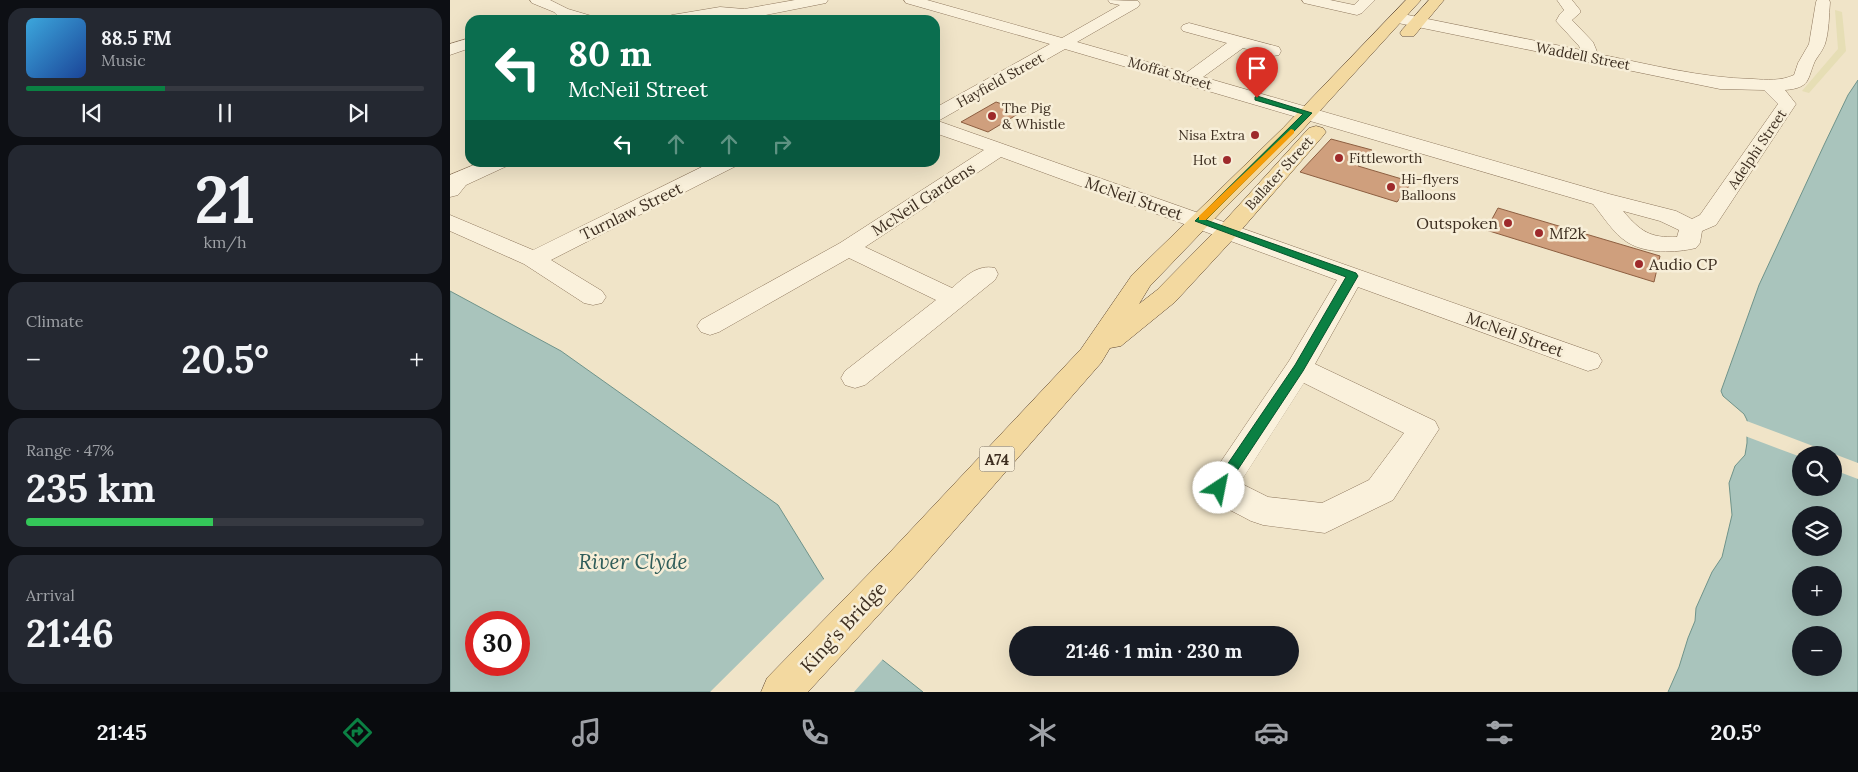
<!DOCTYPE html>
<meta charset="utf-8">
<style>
body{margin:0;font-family:Lora,serif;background:#242831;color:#f1f3f6;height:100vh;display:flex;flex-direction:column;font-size:19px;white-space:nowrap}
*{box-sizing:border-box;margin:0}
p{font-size:16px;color:#9ea1a6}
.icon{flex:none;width:28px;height:28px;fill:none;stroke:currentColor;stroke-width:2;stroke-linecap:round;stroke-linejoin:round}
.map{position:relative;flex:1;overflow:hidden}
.sheet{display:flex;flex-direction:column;gap:8px;padding:8px;background:#0d0f14;width:450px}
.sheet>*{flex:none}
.banner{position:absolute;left:15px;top:15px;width:475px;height:152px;border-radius:15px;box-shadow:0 5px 20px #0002;background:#0b6e4f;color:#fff;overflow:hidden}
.tools{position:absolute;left:1342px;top:446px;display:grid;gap:10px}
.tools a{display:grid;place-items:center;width:50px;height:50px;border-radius:50%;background:#171b24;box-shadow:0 5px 20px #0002;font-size:25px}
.speed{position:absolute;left:15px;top:611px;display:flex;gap:10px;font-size:25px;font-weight:700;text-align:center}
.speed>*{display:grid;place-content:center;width:65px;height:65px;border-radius:50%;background:#171b24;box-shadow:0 5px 20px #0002;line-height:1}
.speed .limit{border:8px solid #d22;background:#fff;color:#111}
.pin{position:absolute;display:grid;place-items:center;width:42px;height:42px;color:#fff;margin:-51px -21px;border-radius:50% 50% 50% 0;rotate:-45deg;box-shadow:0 0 5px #0007}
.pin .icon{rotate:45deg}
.me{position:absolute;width:55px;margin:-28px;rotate:34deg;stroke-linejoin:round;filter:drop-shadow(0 0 4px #0008)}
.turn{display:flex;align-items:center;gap:18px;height:105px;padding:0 20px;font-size:22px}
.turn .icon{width:65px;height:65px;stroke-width:2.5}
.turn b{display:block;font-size:35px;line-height:42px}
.lanes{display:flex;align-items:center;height:48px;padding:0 20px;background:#0003;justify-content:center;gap:25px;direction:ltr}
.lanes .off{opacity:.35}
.big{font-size:38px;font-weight:700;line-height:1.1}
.sheet .tile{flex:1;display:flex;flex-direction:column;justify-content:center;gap:8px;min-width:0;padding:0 18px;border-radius:15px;background:#242831}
.sheet .dial{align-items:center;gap:0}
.dial b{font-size:65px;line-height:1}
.song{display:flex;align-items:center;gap:15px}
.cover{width:60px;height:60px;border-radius:8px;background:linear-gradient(135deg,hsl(200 70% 55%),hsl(220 70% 35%))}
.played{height:5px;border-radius:2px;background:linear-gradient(90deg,#0b8043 35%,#363941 35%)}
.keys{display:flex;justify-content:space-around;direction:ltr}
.heat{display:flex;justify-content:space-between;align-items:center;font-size:28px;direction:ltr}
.charge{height:8px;border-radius:4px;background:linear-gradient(90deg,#34c759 47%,#363941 0)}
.trip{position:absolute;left:559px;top:626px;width:290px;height:50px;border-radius:25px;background:#171b24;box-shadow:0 5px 20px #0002;font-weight:700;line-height:50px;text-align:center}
.dock{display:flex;height:80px;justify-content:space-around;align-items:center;background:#090b0e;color:#9ea1a6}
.dock .icon{width:35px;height:35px}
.dock .active{color:#0b8043}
.dock b{font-size:22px;color:#f1f3f6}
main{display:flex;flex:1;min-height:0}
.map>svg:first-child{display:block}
.farmland{fill:#e6deb5}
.water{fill:#a9c4bc;stroke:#6f938a;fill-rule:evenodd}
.pier{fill:#f0e4c8}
.building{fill:#cf9f7d;stroke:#8d5f41}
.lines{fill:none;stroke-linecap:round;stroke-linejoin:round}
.minor-casing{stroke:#8d765c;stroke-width:1}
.major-casing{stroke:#5b4430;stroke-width:1}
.minor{fill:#faf1dc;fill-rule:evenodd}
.major{fill:#f3d9a0;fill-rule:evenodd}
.route{fill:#0b8043;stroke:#07532c}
.slow{fill:#f59e0b}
.poi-dot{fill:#9e2a2b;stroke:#f7eed8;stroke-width:2}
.labels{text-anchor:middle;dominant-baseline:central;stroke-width:5;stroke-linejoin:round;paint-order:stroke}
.far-street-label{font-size:14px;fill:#3d2e20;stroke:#f7eed8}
.far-poi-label{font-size:14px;fill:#3d2e20;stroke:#f7eed8;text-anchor:start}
.shield{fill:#f7eed8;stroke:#756857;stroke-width:1}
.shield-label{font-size:15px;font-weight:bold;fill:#3d2e20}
.street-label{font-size:16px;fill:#3d2e20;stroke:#f7eed8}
.poi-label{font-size:16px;fill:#3d2e20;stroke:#f7eed8;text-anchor:start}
.near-street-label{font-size:19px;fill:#3d2e20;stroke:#f7eed8}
.near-water-label{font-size:21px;font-style:italic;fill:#2f5d5a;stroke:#f7eed8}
</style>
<main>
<section class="sheet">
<div class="tile">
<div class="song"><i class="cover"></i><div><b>88.5 FM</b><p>Music</p></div></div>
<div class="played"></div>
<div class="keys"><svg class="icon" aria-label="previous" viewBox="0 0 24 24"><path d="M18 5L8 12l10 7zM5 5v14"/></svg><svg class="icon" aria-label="pause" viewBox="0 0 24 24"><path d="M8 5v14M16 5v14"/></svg><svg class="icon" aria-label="next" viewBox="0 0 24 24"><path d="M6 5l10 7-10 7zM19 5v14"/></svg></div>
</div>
<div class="tile dial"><b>21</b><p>km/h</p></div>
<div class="tile"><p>Climate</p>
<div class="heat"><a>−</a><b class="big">20.5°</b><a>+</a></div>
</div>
<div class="tile"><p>Range · 47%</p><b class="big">235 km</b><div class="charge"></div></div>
<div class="tile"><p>Arrival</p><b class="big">21:46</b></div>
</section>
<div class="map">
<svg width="1408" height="692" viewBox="0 0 1408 692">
<rect width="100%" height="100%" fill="#f0e4c8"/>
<path class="farmland" d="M 1385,10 L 1392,12 L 1396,51 L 1359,93 L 1352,91 L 1388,49 Z"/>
<path class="water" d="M 1408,80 L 1408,692 L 1218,692 L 1229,667 L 1238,638 L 1245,621 L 1246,608 L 1262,572 L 1272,557 L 1282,515 L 1279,483 L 1285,466 L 1295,455 L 1297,443 L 1297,420 L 1294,414 L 1273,396 L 1271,391 L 1309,285 L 1374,145 L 1398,95 ZM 1351,455 L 1384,455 L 1384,488 L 1351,488 ZM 1351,515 L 1384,515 L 1384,548 L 1351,548 ZM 1351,575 L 1384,575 L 1384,608 L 1351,608 ZM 1351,635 L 1384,635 L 1384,668 L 1351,668 Z
M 0,291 L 111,351 L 328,505 L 415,646 L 473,692 L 0,692 ZM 26,622 L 69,622 L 69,665 L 26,665 Z"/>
<path class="pier" d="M 1294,420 L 1408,463 L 1408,479 L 1384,470 L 1384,455 L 1351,455 L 1351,457 L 1295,436 Z
M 375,578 L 417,644 L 433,659 L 404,692 L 260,692 Z"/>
<path class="building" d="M 546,102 L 573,111 L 538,132 L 511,122 Z
M 881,139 L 922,150 L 908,166 L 962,182 L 947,202 L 850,172 Z
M 1048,208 L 1210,256 L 1204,282 L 1036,230 Z"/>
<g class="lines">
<defs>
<path id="minor" d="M 80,0 L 100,0 L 118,9 L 145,17 L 148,20 C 135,20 113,23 104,12 L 82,3 Z
M 345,0 L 378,0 L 376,3 L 371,4 L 290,20 L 266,20 L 269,17 L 249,20 L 214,20 L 217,17 L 222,15 L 270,7 L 294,9 Z
M 454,0 L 477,0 L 612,38 L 670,5 L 660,3 L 658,0 L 688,1 L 690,4 L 688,7 L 627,42 L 736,73 L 777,43 L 733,31 L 731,28 L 733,25 L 739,23 L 829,47 L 831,51 L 829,55 L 823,56 L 793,48 L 753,77 L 1159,194 L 1226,211 L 1242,219 L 1250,215 L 1328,104 L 1314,90 L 1270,89 L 948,23 L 943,21 L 940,18 L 943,15 L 948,13 L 1131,50 L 1129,46 L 1106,21 L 1110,14 L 1114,10 L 1107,0 L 1122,0 L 1130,10 L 1130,13 L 1122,20 L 1143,42 L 1148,54 C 1199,64 1251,78 1303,79 C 1317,80 1331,81 1344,75 L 1348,63 L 1359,44 L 1366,2 L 1367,0 L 1379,0 L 1380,2 C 1379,15 1379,32 1375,44 C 1373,50 1368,56 1365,61 C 1357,79 1361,88 1335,90 L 1346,104 L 1266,225 L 1252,231 L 1250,243 L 1246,248 C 1225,253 1196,254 1177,242 C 1163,233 1153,216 1143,204 L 615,49 L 488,121 L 1148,354 L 1152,361 L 1148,368 L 1138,371 L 908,287 L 865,364 L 985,421 L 989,429 L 943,500 L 875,533 L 813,525 L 801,521 L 757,498 L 753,488 L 839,361 L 887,280 L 551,157 L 415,247 L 502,288 C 515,277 527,264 545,268 L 548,274 L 545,280 L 415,385 L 405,388 L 395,385 L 391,378 L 395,371 L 486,300 L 399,258 L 269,332 L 260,335 L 251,332 L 247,326 L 251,320 L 390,243 L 534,150 L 485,133 L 485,108 L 600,44 L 456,3 ZM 1173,211 L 1210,221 L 1229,230 L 1227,237 C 1200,238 1191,232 1173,211 ZM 854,383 L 954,433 L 919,480 L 872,503 L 818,497 L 790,483 Z
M 852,0 L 880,0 L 904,5 L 909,0 L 925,0 L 912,13 L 907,15 L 854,3 Z
M 20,38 L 20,48 L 0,55 L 0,44 Z
M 31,162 L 60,162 L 57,166 L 16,185 L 8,195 L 0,197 L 0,175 Z
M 262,162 L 289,162 L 286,166 L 101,260 L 152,291 L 156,297 L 152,303 L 143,305 L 134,303 L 74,264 L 0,231 L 0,215 L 83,250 Z"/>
<path id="major" d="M 956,0 L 971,0 L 847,136 L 772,211 L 700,286 L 689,304 L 707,290 L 770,226 L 859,128 L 866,126 L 873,128 L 876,132 L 873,136 L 786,236 L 725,302 L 671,346 L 660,348 L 651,363 L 468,572 L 358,692 L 311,692 L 317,678 L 442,550 L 631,349 L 682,275 L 833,128 Z
M 979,0 L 994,0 L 964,36 L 952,36 L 950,33 L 952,30 Z"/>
</defs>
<use href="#minor" class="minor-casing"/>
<use href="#major" class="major-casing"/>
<use href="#minor" class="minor"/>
<use href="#major" class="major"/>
</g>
<path class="route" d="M 807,96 L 862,113 L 756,220 L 906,273 L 908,276 L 853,371 L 773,492 L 769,493 L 764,492 L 762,488 L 764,484 L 845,365 L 896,277 L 745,221 L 853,114 L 805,100 L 805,97 Z"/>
<path class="slow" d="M 841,129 L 844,130 L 844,133 L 756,220 L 749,220 L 749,216 Z"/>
<g class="poi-dot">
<circle cx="542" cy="116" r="5"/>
<circle cx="805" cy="135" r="5"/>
<circle cx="889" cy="158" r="5"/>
<circle cx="777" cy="160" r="5"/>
<circle cx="941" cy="187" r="5"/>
<circle cx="1058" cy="223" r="5"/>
<circle cx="1089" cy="233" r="5"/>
<circle cx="1189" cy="264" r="5"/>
</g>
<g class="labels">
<g class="far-street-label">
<text transform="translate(1133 56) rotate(11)">Waddell Street</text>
<text transform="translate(720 73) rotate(16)">Moffat Street</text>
<text transform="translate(550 80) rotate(-29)">Hayfield Street</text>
<text transform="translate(1307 149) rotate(-56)">Adelphi Street</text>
<text transform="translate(829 173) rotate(-48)">Ballater Street</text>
</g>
<g class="far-poi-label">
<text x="552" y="108">The Pig<tspan x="552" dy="16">&amp; Whistle</tspan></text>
<text x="795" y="135" text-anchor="end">Nisa Extra</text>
<text x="899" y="158">Fittleworth</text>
<text x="767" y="160" text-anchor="end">Hot</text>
<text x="951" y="179">Hi-flyers<tspan x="951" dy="16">Balloons</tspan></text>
</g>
<rect class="shield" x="529.5" y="446.5" width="35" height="25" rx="4"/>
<g class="shield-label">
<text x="547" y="459">A74</text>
</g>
<g class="street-label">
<text transform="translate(684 198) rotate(19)">McNeil Street</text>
<text transform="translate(473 199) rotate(-33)">McNeil Gardens</text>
<text transform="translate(181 211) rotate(-26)">Turnlaw Street</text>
<text transform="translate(1065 334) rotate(20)">McNeil Street</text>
</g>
<g class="poi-label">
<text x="1048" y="223" text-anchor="end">Outspoken</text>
<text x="1099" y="233">Mf2k</text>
<text x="1199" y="264">Audio CP</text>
</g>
<g class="near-street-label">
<text transform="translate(393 627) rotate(-47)">King's Bridge</text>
</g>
<g class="near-water-label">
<text x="183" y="561">River Clyde</text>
</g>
</g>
</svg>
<div class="tools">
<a><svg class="icon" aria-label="search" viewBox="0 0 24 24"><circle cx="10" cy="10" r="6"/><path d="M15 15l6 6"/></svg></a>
<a><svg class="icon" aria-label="layers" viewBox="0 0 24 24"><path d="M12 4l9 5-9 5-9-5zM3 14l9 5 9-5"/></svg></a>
<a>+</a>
<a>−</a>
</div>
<div class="speed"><div class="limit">30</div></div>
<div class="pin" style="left:807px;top:98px;background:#d93025"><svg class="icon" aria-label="arrive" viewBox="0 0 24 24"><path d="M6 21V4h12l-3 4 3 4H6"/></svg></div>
<svg class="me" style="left:769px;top:488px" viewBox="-20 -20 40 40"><circle r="19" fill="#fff"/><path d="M0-13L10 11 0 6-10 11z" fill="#0b8043"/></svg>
<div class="trip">21:46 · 1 min · 230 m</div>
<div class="banner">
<div class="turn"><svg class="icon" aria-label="left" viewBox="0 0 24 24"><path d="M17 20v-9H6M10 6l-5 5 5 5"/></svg><div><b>80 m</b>McNeil Street</div></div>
<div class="lanes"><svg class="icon" aria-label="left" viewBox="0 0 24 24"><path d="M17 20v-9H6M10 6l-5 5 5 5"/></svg><svg class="icon off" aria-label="ahead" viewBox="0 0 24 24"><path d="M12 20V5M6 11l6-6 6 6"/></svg><svg class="icon off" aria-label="ahead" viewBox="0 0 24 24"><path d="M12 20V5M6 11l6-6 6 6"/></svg><svg class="icon off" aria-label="right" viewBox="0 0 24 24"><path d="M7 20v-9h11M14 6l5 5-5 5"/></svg></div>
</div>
</div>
</main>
<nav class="dock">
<b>21:45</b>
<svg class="icon active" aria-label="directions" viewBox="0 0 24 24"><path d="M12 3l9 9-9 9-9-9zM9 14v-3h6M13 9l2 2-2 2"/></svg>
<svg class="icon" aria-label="music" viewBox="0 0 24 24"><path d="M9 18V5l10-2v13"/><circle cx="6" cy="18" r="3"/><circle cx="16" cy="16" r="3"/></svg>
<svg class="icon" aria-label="phone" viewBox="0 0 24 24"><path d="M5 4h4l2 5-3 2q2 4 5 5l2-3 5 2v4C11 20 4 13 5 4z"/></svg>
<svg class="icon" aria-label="climate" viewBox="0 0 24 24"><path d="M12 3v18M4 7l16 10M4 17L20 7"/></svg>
<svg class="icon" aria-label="car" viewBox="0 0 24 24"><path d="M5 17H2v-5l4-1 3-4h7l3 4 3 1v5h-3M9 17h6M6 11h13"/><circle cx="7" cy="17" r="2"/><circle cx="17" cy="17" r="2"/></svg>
<svg class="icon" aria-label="filters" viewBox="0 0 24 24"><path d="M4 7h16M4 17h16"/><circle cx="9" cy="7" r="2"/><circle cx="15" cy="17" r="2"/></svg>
<b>20.5°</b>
</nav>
